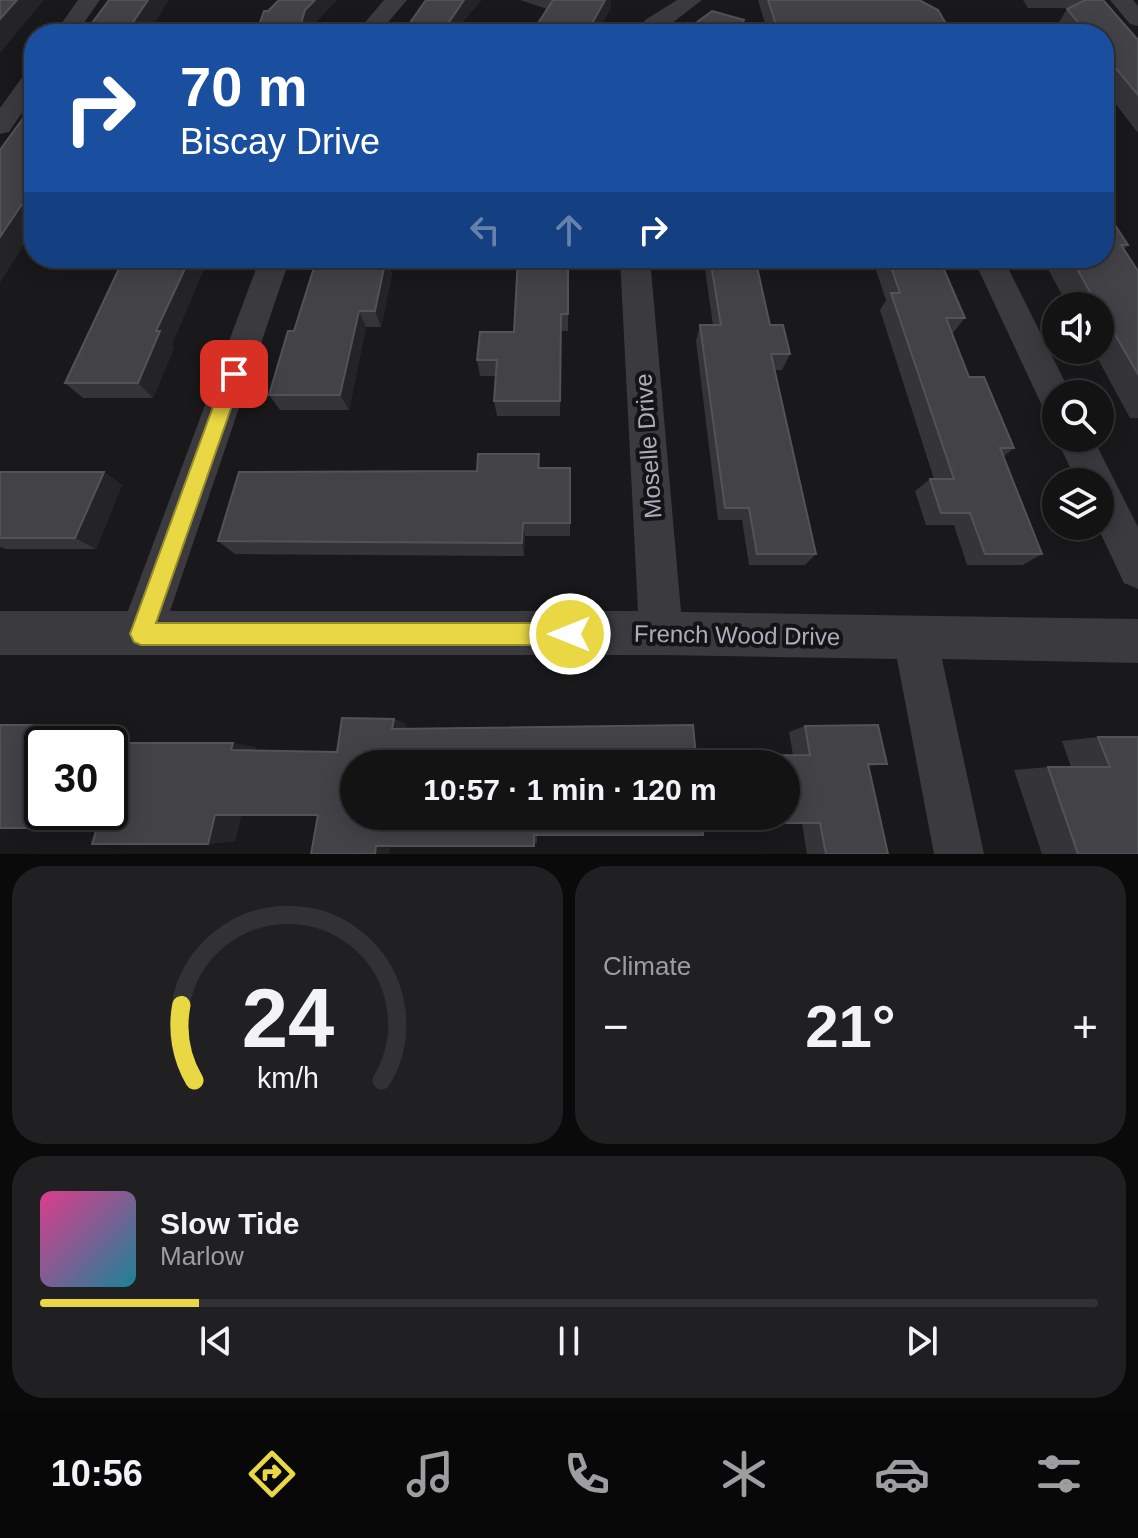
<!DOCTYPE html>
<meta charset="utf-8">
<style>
body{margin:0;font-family:Arial,sans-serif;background:#202022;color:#f1f3f6;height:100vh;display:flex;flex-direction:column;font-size:30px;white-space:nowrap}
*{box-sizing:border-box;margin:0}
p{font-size:26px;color:#9d9ea0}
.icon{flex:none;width:44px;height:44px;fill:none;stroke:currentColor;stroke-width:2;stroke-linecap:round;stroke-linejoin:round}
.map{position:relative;height:854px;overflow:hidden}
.side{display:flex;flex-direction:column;gap:12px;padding:12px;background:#0a0a0b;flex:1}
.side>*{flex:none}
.banner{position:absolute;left:24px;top:24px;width:1090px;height:244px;border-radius:32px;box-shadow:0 4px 20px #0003,0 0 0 2px #323234;background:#1a4fa0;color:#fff;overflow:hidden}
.tools{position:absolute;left:1042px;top:292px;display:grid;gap:16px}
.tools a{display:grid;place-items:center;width:72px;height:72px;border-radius:50%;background:#131314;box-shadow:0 4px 20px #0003,0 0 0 2px #323234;font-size:40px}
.speed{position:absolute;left:24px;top:726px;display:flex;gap:16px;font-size:40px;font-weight:700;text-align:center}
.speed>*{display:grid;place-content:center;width:104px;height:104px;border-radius:50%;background:#131314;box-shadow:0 4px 20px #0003,0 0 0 2px #323234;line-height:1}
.speed .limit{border:4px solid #111;border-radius:12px;background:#fff;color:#111}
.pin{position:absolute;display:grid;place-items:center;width:68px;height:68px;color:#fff;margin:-34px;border-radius:16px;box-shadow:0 4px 12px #0006}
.me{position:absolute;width:88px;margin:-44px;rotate:270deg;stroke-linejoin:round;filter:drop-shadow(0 0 6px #0008)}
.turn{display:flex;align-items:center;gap:28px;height:168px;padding:0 24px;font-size:36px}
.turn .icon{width:104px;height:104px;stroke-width:2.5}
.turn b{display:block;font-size:56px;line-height:68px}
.lanes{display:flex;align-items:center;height:76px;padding:0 24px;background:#0003;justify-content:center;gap:40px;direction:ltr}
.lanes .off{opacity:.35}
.big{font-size:60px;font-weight:600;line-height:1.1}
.side .widget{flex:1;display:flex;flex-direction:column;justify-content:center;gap:12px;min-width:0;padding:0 28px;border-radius:32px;background:#202022}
.side .dial{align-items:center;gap:0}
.dial svg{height:208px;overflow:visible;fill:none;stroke:#323234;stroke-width:7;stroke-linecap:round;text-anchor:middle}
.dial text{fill:#f1f3f6;stroke:none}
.song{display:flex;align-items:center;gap:24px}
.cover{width:96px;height:96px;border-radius:12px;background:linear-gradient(135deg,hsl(330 70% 55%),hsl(190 70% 35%))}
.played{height:8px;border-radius:4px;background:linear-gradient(90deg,#e9d743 15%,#323234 15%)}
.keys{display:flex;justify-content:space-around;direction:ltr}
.heat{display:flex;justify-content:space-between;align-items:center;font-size:44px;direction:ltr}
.side .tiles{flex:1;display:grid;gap:12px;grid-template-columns:1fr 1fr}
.widget:last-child{grid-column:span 2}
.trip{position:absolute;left:340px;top:750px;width:460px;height:80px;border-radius:40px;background:#131314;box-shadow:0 4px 20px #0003,0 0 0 2px #323234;font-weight:600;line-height:80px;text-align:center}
.tabs{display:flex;height:128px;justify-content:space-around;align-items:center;background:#080808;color:#9d9ea0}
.tabs .icon{width:56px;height:56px}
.tabs .on{color:#e9d743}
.tabs b{font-size:36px;color:#f1f3f6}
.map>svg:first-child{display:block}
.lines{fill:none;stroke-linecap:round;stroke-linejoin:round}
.minor{fill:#3a3a3f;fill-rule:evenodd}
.wall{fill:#353539}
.shaded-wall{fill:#242427}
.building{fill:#424247;stroke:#525359;stroke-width:2;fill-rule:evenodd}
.route{fill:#e9d743;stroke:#978c2c;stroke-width:2}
.labels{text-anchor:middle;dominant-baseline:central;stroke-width:8;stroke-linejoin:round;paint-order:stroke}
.street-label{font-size:24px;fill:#acadba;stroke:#141416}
</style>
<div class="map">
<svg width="1138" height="854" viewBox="0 0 1138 854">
<rect width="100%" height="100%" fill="#19191b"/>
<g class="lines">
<path class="minor" d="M 78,0 L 100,0 L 76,34 L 54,34 Z
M 384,0 L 407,0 L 378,34 L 355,34 Z
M 677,0 L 702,0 L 658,34 L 636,34 L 645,20 Z
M 1110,0 L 1133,0 L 1138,6 L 1138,26 L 1130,24 Z
M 34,70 L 34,95 L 9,132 L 0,134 L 0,108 L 26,72 Z
M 260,258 L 290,258 L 170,611 L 638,611 L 620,258 L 650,258 L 681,612 L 1138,619 L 1138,663 L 942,659 L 984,854 L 934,854 L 897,659 L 661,655 L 0,655 L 0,611 L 128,611 Z
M 973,258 L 1003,258 L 1071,394 L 1056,394 L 1056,415 L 1044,410 Z
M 1056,438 L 1093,438 L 1138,527 L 1138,589 L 1124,583 L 1097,526 L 1100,526 L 1100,482 L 1077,482 Z"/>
</g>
<path class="wall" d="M 520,0 L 611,0 L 610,9 L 596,34 L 531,34 L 547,9 Z
M 758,0 L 919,0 L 952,34 L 768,34 Z
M 1023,0 L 1103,0 L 1138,40 L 1138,133 L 1104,89 L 1104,34 L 1061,34 L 1056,27 L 1067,9 L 1070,8 L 1028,8 Z
M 1104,169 L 1112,181 L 1104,190 Z
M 1104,208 L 1128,245 L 1124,249 L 1138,271 L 1138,418 L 1130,418 L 1093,350 L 1100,350 L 1100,306 L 1068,306 L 1042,258 L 1104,258 Z
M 317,258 L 387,258 L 392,274 L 381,327 L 366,327 L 349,410 L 280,410 L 269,395 L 294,331 Z
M 505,258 L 568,258 L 568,331 L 561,331 L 560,416 L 497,416 L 494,401 L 496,376 L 480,376 L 477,360 L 514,332 L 518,259 L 505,259 Z
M 690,258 L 755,258 L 770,325 L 790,354 L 782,370 L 774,370 L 816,554 L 805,565 L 749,565 L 742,520 L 718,520 L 696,341 L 700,325 L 713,325 L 704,262 L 691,262 Z
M 872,258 L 939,258 L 965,318 L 952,334 L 969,377 L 1014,448 L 1003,457 L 1042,554 L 1023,565 L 967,565 L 954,525 L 926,525 L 915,491 L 930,479 L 934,479 L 880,310 L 886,300 Z
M 172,345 L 174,348 L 153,398 L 83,398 L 65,383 Z
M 539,454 L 540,468 L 570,468 L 570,536 L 525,536 L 524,556 L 235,554 L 218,541 Z
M 0,472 L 104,472 L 122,485 L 96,549 L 6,549 L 0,547 Z
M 394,719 L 406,724 L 405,729 L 696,756 L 793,755 L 789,732 L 805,726 L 887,764 L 868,766 L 888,854 L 807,854 L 802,823 L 702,823 L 537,835 L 537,843 L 390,846 L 389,854 L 311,854 L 318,815 L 241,815 L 235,841 L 208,844 L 97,828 L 0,828 L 119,731 L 115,743 L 256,747 L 255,751 L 337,752 Z
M 1098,737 L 1138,737 L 1138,854 L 1042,854 L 1014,770 L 1048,767 L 1071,767 L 1062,741 Z"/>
<path class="shaded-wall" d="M 17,0 L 44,0 L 0,53 L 0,19 Z
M 148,0 L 169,0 L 148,34 L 125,34 Z
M 315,0 L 337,0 L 311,28 L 310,34 L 298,34 L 305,10 Z
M 464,0 L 482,0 L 463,22 L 456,34 L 441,34 Z
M 585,0 L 611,0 L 610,9 L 596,34 L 589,34 Z
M 895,27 L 892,34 L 882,34 Z
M 34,176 L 34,229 L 0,283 L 0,237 L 23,192 Z
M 190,258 L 209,258 L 172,345 L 174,348 L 153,398 L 138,383 L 156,331 Z
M 378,258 L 387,258 L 392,274 L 381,327 L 375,311 Z
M 359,311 L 366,327 L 349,410 L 340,395 Z
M 104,472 L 122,485 L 96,549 L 75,538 Z
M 523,523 L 525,536 L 524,556 L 522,543 Z
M 394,719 L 406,724 L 404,734 L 392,729 Z
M 86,725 L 119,731 L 114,747 L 80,743 Z
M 233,743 L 256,747 L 255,754 L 231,750 Z
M 241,814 L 235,841 L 208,844 L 215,815 Z
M 390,843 L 389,854 L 375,854 L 376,846 Z"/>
<path class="building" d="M 0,0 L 17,0 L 0,19 Z
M 109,0 L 148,0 L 125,34 L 84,34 Z
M 279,0 L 315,0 L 305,10 L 298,34 L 256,34 L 264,11 L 268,11 Z
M 426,0 L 464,0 L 441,34 L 402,34 Z
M 553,0 L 605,0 L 589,29 L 574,27 L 570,34 L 531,34 Z
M 768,0 L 919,0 L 938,10 L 952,34 L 898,34 L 895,27 L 882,34 L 779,34 Z
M 1085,0 L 1103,0 L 1138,40 L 1138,95 L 1104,54 L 1104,34 L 1088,34 L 1067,9 Z
M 712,11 L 744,20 L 738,34 L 686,34 L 689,28 Z
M 34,103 L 34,176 L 23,192 L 30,192 L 0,237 L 0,150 Z
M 1104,169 L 1112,181 L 1104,181 Z
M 1104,208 L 1128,245 L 1121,245 L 1138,271 L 1138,374 L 1100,309 L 1100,306 L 1098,306 L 1071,258 L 1104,258 Z
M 124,258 L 190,258 L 156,331 L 160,331 L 138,383 L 65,383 Z
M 317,258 L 386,258 L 375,311 L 359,311 L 340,395 L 269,395 L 288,331 L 294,331 Z
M 518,258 L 568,258 L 568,314 L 561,314 L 560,401 L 494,401 L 497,360 L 477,360 L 480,332 L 514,332 Z
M 710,258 L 755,258 L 770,325 L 783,325 L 790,354 L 771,354 L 816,554 L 757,554 L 749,508 L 725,508 L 700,325 L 721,325 Z
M 888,258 L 939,258 L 965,318 L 946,318 L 969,377 L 984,377 L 1014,448 L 1000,448 L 1042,554 L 985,554 L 970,513 L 941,513 L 930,479 L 954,479 L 891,293 L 900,293 Z
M 478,454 L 539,454 L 538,468 L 570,468 L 570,523 L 523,523 L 522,543 L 218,541 L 239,472 L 477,471 Z
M 0,472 L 104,472 L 75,538 L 0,538 Z
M 342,718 L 394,719 L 392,729 L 693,725 L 696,756 L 810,755 L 805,726 L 878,725 L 887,764 L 868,764 L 888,854 L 826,854 L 820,823 L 702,823 L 703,835 L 534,835 L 534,846 L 376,846 L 375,854 L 311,854 L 318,815 L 215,815 L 208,844 L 92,844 L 97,828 L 0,828 L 0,725 L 86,725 L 80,743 L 233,743 L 231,750 L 337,752 ZM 42,744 L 110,744 L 110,812 L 42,812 ZM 354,764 L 786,764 L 786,816 L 354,816 Z
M 1098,737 L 1138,737 L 1138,854 L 1078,854 L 1048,767 L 1110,767 Z"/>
<path class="route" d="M 234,367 L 243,374 L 156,623 L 570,623 L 577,626 L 581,634 L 577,641 L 570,645 L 141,645 L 134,642 L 130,634 L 225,374 Z"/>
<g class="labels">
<g class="street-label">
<text transform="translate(648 446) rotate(-94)">Moselle Drive</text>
<text transform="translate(737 635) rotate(1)">French Wood Drive</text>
</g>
</g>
</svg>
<div class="tools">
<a><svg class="icon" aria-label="sound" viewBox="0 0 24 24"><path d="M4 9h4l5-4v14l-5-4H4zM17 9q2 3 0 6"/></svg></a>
<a><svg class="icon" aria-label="search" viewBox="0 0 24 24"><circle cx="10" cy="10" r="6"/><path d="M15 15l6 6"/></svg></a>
<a><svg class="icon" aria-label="layers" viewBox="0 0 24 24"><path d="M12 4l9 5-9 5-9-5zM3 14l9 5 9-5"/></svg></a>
</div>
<div class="speed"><div class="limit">30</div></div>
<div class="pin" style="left:234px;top:374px;background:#d93025"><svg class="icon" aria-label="arrive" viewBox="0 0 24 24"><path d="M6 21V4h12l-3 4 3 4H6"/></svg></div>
<svg class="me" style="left:570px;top:634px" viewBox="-20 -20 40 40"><circle r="17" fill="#e9d743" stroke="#fff" stroke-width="3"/><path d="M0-11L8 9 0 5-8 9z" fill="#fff"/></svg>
<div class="trip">10:57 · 1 min · 120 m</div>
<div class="banner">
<div class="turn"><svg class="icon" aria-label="right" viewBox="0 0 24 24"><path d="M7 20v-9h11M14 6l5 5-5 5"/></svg><div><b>70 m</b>Biscay Drive</div></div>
<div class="lanes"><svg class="icon off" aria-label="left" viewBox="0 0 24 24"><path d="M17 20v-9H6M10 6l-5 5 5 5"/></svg><svg class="icon off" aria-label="ahead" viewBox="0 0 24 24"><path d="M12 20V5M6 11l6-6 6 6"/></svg><svg class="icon" aria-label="right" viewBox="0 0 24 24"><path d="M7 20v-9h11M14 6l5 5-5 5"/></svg></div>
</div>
</div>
<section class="side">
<div class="tiles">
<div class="widget dial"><svg viewBox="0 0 100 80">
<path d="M14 69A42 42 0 1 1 86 69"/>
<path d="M14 69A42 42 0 0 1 9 40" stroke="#e9d743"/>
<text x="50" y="56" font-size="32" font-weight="700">24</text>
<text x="50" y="72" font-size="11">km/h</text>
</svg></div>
<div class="widget"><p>Climate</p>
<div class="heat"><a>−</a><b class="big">21°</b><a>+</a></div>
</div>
<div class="widget">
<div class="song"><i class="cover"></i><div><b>Slow Tide</b><p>Marlow</p></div></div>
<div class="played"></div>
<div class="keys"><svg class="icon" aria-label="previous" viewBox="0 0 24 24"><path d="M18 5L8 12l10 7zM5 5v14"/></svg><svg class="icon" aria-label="pause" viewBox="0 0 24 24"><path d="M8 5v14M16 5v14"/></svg><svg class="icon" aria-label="next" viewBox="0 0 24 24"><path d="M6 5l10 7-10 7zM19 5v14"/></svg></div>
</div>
</div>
</section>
<nav class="tabs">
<b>10:56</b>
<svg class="icon on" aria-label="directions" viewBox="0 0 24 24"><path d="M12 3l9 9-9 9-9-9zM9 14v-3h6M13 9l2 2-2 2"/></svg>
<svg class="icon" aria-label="music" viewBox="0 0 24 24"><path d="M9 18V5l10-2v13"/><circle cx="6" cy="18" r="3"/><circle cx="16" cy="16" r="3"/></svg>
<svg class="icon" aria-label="phone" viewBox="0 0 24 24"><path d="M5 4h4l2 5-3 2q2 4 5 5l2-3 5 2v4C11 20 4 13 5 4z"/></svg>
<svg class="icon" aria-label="climate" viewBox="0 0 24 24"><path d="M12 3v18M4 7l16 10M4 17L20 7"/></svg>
<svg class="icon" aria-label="car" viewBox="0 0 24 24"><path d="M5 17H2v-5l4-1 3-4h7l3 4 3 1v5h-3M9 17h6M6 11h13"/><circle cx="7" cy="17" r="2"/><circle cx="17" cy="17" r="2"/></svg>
<svg class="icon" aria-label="filters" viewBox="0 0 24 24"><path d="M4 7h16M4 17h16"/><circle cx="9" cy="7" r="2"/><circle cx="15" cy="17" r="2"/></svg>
</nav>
